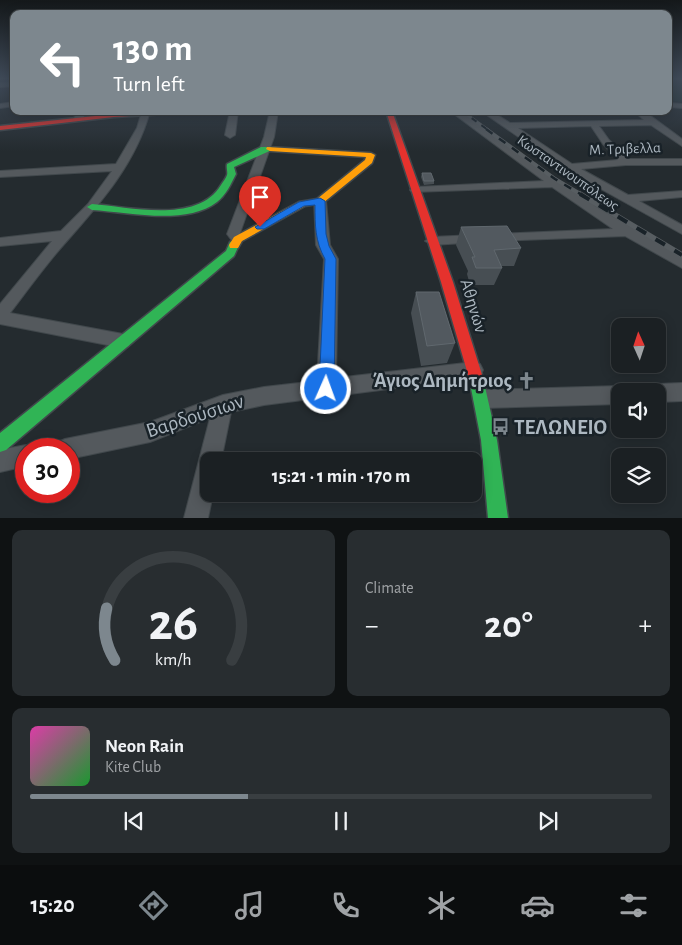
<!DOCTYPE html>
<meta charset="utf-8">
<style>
body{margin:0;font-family:"Alegreya Sans",sans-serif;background:#282d30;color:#f1f3f6;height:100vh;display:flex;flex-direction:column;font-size:19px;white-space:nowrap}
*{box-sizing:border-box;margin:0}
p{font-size:16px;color:#a0a3a6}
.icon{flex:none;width:28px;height:28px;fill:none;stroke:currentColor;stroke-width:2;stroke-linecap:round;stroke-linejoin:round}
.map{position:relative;height:518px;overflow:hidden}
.drawer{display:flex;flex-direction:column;gap:12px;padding:12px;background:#0f1213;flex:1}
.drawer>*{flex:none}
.guide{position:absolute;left:10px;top:10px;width:662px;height:105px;border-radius:10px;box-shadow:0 2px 12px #0003,0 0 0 1px #393e41;background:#7d878e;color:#fff;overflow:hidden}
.needle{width:32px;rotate:357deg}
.tools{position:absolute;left:611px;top:318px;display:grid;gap:10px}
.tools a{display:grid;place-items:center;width:55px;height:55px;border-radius:10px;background:#1b2023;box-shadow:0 2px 12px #0003,0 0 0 1px #393e41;font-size:25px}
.speed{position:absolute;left:15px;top:438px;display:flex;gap:10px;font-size:25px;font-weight:700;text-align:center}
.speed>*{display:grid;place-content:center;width:65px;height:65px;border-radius:50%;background:#1b2023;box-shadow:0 2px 12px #0003,0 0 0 1px #393e41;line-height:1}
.speed .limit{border:8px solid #d22;background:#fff;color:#111}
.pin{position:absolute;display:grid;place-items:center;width:42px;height:42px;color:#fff;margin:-51px -21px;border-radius:50% 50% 50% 0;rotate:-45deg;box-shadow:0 0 5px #0007}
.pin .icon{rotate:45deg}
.me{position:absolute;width:55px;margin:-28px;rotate:2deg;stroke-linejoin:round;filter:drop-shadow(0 0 4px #0008)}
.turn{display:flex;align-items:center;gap:18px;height:105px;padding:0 20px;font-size:22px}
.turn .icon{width:65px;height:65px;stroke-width:2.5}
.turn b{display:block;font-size:35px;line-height:42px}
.big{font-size:38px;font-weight:600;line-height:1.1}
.drawer .widget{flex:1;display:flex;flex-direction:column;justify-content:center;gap:8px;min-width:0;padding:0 18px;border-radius:10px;background:#282d30}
.drawer .dial{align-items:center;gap:0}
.dial svg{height:130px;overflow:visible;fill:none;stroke:#393e41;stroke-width:7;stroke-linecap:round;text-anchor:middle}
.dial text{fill:#f1f3f6;stroke:none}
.song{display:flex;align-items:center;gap:15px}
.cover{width:60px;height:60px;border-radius:8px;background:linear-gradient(135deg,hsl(320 70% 55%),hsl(130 70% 35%))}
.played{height:5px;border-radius:2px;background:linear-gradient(90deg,#7d878e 35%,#393e41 35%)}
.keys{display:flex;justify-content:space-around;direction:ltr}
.heat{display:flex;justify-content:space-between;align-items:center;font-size:28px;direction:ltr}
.drawer .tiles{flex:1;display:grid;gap:12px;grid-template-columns:1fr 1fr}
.widget:last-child{grid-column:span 2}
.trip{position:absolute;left:200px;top:452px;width:282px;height:50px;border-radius:10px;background:#1b2023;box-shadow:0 2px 12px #0003,0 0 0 1px #393e41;font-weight:600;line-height:50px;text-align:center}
.tab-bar{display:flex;height:80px;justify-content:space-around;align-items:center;background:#0b0d0e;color:#a0a3a6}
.tab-bar .icon{width:35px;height:35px}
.tab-bar .current{color:#7d878e}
.tab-bar b{font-size:22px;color:#f1f3f6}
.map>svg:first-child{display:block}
.green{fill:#223332}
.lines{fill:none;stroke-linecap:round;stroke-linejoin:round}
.street-casing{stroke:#41484c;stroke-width:2}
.fast-casing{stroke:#41484c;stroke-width:3}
.slow-casing{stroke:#41484c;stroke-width:3}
.jam-casing{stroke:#41484c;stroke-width:3}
.street{fill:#54595d;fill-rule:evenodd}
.fast{fill:#30b455;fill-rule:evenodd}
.slow{fill:#ff9f0a;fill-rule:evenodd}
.jam{fill:#e5322d;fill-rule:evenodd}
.rail-far2-casing{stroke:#575d61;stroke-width:3}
.rail-far1-casing{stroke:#575d61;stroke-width:4}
.rail-casing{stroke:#575d61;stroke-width:5.5}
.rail-far2{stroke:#192228;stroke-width:2;stroke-dasharray:6;stroke-linecap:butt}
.rail-far1{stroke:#192228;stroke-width:2.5;stroke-dasharray:8;stroke-linecap:butt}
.rail{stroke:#192228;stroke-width:4;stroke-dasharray:11;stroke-linecap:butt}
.wall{fill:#474e53}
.building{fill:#52595f;stroke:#60686e}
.route{fill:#1a73e8;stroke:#114b97}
.labels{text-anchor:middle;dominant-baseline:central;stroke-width:5;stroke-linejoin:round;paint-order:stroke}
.far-street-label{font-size:15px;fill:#adb8c1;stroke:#192228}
.street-label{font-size:18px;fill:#adb8c1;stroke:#192228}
.near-poi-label{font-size:21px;font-weight:bold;fill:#adb8c1;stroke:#192228;text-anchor:end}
.near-street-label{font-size:21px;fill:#adb8c1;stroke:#192228}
</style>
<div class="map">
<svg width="682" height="518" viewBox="0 0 682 518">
<rect width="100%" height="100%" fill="#242b2f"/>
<path class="green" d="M 669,78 L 682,78 L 682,102 L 669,101 Z"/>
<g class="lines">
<defs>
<path id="street" d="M 14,82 L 14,86 L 0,87 L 0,83 Z
M 14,102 L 14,106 L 0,108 L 0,104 Z
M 669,103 L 682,104 L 682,108 L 669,107 Z
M 80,111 L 89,111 L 80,121 L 74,121 L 73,119 Z
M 142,111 L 150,111 C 135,167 95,209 59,250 C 42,270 26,292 10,313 L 123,334 L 129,336 L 131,341 L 129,346 L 123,348 L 0,324 L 0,304 L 52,241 L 0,246 L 0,238 L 61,231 L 88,204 L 112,171 L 0,177 L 0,171 L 116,164 L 137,128 Z
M 230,111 L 238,111 L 235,135 L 230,138 L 225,135 Z
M 270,111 L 278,111 L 274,137 L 240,233 L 245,239 L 238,243 L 233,242 L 227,234 L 264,137 Z
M 450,111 L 460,111 L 598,208 L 682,257 L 682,268 L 625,236 L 492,241 L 491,238 L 497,234 L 613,229 L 552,187 L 412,192 L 410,190 L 416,187 L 544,181 Z
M 481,111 L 491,111 L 510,123 L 644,120 L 634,111 L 644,111 L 682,139 L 682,146 L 651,125 L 599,126 L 609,140 L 629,159 L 682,159 L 682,165 L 626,165 L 581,169 L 628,195 L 682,191 L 682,197 L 639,201 L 682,225 L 682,234 L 565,169 ZM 591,126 L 603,144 L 618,160 L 572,164 L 518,128 Z
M 320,198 L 326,201 L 330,245 L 338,259 L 336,378 L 474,362 L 480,364 L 483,370 L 480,376 L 474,378 L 264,405 L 231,412 L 221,461 L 209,461 L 209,494 L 213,494 L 208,518 L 184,518 L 210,418 L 150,442 L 69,459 L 69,449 L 55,449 L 58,442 L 65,439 L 150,422 L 223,395 L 264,387 L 317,381 L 324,259 L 316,245 L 314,201 Z
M 475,235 L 482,239 L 480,242 L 432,245 L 425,241 L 432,237 Z
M 682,383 L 682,401 L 658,402 L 658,391 L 649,391 L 651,387 L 658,384 Z
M 620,386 L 627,389 L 628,391 L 620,391 L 620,404 L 482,408 L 475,405 L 473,399 L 475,393 L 482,390 Z
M 26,445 L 34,449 L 26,449 L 26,466 L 0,472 L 0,450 Z"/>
<path id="fast" d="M 261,147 L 270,147 L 274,149 L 234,167 L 236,174 C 231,184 226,195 217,202 C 186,226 128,212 92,210 L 87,207 L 92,204 C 130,207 198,224 221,185 C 223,182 226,178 227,175 C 228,172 226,168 227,164 Z
M 234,241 L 239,245 L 234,256 L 6,450 L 0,452 L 0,433 L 226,251 L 230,242 Z
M 476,371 L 481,373 L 483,378 L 497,440 L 508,518 L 488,518 L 481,440 L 469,378 L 471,373 Z"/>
<path id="slow" d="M 267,147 L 371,153 L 375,155 L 372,163 L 323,203 L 305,206 L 242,241 L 238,248 L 230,248 L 229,245 L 234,237 L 299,202 L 317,199 L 365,160 L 366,157 L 270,151 L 266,149 Z"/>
<path id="jam" d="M 143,111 L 185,111 L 182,113 L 114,117 L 0,130 L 0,126 Z
M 386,111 L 392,111 L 453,282 L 483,378 L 481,383 L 476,385 L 471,383 L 469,378 L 441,282 Z"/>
</defs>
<use href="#street" class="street-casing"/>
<use href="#fast" class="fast-casing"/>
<use href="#slow" class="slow-casing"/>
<use href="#jam" class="jam-casing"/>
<use href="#street" class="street"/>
<use href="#fast" class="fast"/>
<use href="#slow" class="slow"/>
<use href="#jam" class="jam"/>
<defs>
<path id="rail-far2" d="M 462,111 L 488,130"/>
<path id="rail-far1" d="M 486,129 L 555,179 L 582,195"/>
<path id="rail" d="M 580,194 L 682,255"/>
</defs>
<use href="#rail-far2" class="rail-far2-casing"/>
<use href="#rail-far1" class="rail-far1-casing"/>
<use href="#rail" class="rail-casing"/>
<use href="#rail-far2" class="rail-far2"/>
<use href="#rail-far1" class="rail-far1"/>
<use href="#rail" class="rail"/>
</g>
<path class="wall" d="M 422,173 L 434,181 L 434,184 L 424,185 L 421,177 Z
M 461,227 L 521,248 L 514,266 L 501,266 L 502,268 L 494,285 L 470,285 L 467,274 L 468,271 L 456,245 Z
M 416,292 L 455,343 L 447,363 L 421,366 L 411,313 Z"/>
<path class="building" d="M 422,173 L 431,173 L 434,181 L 424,181 Z
M 507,226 L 521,248 L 494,250 L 502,268 L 476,268 L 472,257 L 475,257 L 461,227 Z
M 416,292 L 439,292 L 455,343 L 427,346 Z"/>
<linearGradient id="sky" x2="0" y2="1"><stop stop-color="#14181a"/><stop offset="0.52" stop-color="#3f4a58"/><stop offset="1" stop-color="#3f4a58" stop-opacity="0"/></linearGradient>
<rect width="682" height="151" fill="url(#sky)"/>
<path class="route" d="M 320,198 L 325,201 L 326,234 L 329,246 L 336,259 L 334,389 L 332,394 L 326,396 L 321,394 L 319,389 L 325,259 C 315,241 315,225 315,205 L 304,206 L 264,229 L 257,229 L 255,227 L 299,202 Z"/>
<defs>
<symbol id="church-bare" viewBox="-9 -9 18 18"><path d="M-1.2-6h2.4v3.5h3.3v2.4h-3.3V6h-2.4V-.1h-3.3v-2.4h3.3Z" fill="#7d878e" stroke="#192228" stroke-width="2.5" paint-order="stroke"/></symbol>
<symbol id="bus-bare" viewBox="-9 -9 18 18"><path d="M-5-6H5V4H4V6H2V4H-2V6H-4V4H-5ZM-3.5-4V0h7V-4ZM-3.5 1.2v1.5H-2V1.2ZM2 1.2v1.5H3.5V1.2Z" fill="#7d878e" stroke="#192228" stroke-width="2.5" paint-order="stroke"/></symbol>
</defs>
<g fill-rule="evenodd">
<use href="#church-bare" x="514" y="368" width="25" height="25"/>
<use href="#bus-bare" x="488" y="414" width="25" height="25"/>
</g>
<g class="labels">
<g class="far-street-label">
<text transform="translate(625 149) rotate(-2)">Μ. Τριβελλα</text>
<text transform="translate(568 173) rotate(35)">Κωσταντινουπόλεως</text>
</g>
<g class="street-label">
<text transform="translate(473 306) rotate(73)">Αθηνών</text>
</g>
<g class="near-poi-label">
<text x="512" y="380">Άγιος Δημήτριος</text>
<text x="514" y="427" text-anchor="start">ΤΕΛΩΝΕΙΟ</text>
</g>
<g class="near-street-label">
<text transform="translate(195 416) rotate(-18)">Βαρδούσιων</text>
</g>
</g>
</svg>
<div class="tools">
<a><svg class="needle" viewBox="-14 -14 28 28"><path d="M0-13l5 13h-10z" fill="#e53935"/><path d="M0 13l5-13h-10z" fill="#a0a3a6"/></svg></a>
<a><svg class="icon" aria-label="sound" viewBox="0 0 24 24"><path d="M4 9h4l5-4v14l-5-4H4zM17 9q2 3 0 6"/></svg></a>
<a><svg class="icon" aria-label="layers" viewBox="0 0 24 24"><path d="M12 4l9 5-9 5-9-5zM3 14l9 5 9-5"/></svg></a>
</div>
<div class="speed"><div class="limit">30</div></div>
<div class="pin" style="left:260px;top:227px;background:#d93025"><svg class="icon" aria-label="arrive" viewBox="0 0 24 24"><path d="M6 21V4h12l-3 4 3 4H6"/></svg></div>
<svg class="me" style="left:326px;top:389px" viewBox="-20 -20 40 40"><circle r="17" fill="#1a73e8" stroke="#fff" stroke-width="3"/><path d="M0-11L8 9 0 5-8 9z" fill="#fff"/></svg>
<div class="trip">15:21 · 1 min · 170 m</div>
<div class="guide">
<div class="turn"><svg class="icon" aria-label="left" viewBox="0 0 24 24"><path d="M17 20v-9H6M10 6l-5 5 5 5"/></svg><div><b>130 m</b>Turn left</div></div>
</div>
</div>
<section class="drawer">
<div class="tiles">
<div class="widget dial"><svg viewBox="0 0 100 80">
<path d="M14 69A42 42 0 1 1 86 69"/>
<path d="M14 69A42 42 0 0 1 9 37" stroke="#7d878e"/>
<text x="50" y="56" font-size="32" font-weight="700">26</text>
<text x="50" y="72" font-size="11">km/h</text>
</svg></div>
<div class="widget"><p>Climate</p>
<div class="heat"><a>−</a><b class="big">20°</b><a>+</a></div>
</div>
<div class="widget">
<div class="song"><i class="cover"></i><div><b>Neon Rain</b><p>Kite Club</p></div></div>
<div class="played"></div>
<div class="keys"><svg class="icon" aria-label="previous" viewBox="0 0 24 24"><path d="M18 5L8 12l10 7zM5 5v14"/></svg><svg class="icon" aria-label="pause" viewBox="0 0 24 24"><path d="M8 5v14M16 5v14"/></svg><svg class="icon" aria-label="next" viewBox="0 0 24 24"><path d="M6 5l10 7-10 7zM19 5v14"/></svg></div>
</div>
</div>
</section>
<nav class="tab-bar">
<b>15:20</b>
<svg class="icon current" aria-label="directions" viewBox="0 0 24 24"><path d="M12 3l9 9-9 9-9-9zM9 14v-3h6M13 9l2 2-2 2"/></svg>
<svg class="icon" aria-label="music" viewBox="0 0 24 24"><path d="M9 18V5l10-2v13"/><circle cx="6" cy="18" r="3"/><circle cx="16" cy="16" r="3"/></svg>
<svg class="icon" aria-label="phone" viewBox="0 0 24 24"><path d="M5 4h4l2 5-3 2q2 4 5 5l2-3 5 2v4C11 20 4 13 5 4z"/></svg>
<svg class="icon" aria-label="climate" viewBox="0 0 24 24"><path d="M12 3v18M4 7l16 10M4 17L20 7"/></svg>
<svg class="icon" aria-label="car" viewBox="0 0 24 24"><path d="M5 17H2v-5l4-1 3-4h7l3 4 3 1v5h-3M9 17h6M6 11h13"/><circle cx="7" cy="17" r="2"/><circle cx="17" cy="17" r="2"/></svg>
<svg class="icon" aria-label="filters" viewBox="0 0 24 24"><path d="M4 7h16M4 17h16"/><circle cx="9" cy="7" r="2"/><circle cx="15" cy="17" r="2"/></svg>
</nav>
